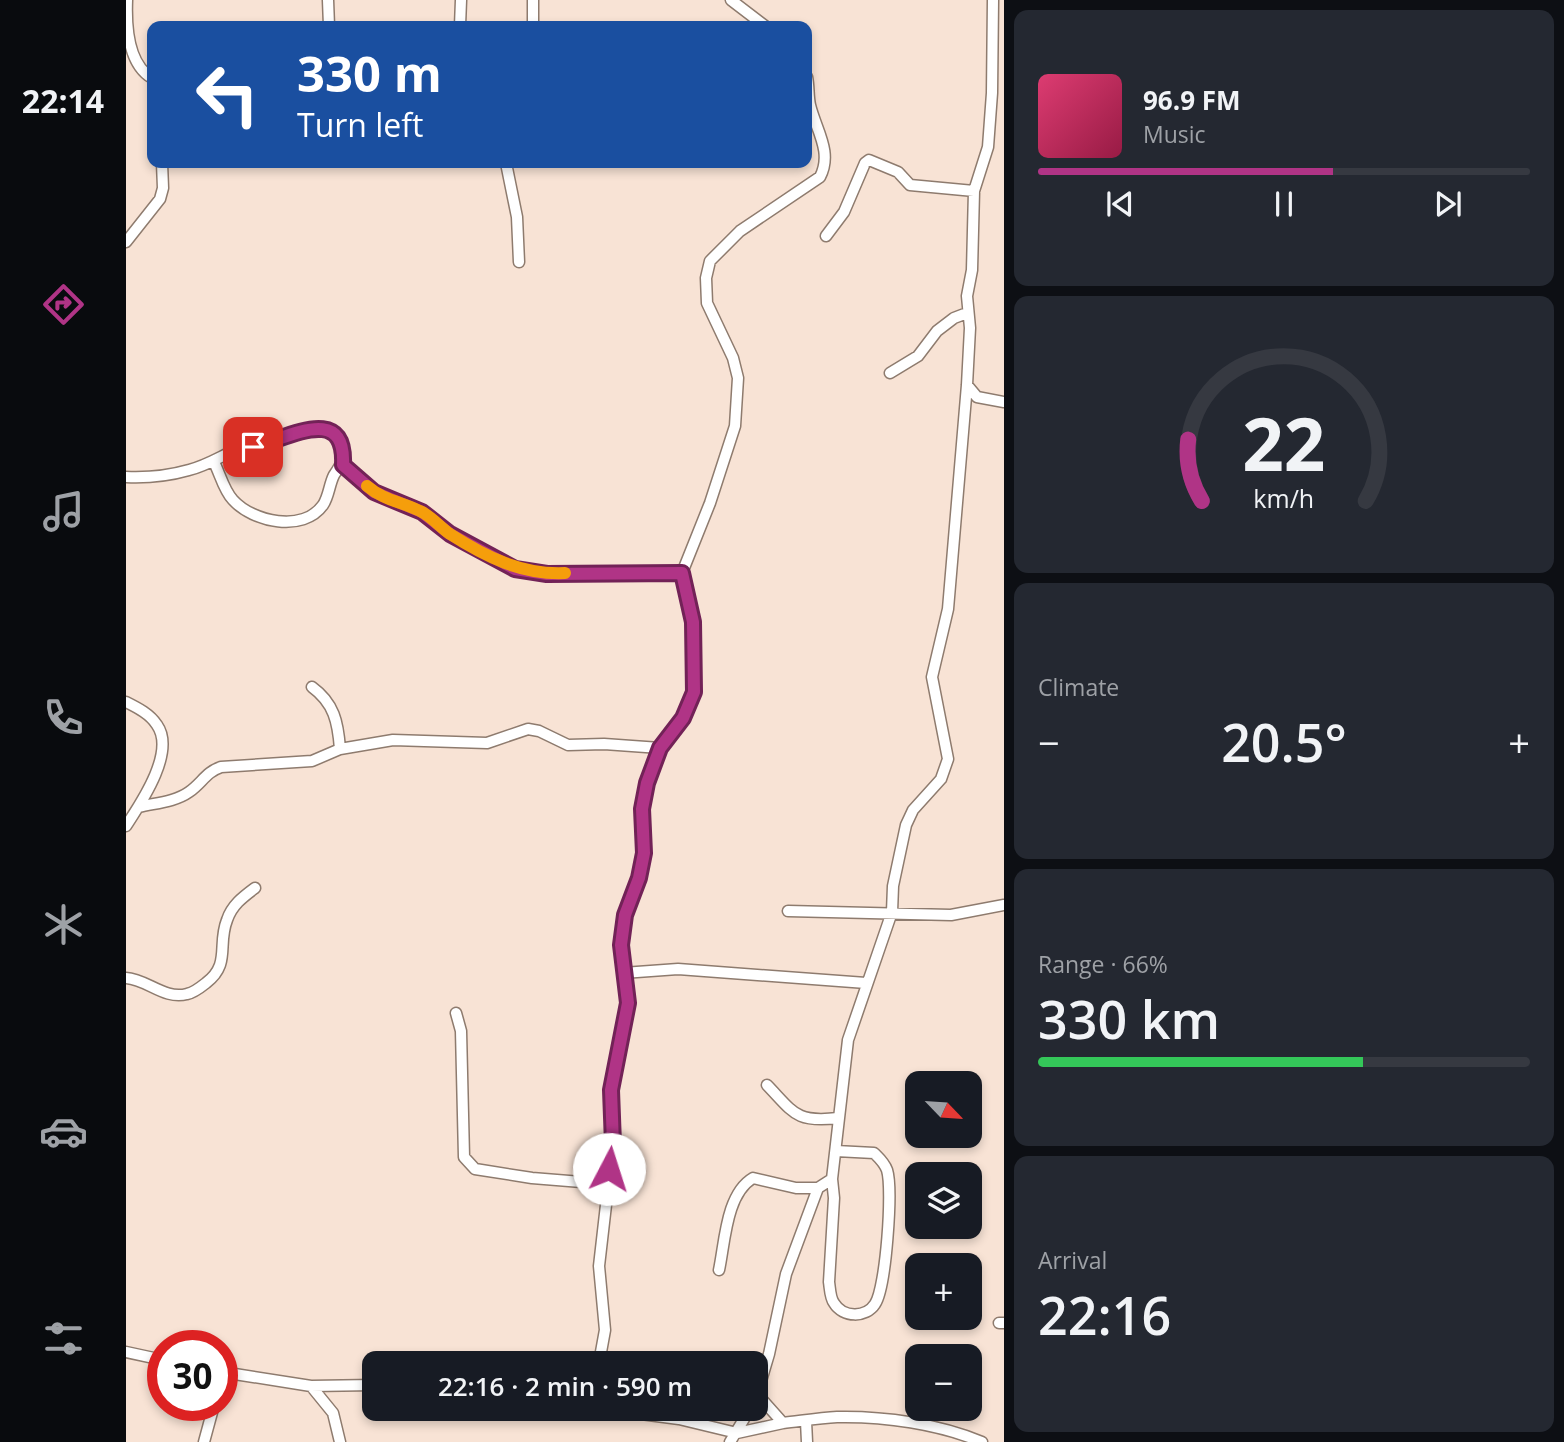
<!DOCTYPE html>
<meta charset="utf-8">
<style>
body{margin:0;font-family:"Open Sans",sans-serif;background:#242831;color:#f1f3f6;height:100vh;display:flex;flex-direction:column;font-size:26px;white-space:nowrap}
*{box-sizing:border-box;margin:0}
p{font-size:23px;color:#9ea1a6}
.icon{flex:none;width:38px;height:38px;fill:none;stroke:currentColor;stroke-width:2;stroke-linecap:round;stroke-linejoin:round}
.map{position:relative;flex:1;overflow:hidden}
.drawer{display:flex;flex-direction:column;gap:10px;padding:10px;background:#0d0f14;width:560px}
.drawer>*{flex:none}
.banner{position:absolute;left:21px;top:21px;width:665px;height:147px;border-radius:14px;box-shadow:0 4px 10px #0003;background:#1a4fa0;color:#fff;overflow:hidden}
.needle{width:46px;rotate:115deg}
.tools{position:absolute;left:779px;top:1071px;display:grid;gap:14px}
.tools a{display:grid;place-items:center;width:77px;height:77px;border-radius:14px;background:#171b24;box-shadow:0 4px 10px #0003;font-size:35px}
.speed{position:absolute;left:21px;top:1330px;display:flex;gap:14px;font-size:35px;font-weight:700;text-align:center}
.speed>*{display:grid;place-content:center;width:91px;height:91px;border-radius:50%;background:#171b24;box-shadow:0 4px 10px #0003;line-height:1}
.speed .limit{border:10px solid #d22;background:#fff;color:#111}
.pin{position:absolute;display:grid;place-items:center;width:60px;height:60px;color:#fff;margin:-30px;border-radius:14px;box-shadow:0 4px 10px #0006}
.me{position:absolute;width:77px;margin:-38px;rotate:5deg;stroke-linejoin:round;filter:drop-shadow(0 0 5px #0008)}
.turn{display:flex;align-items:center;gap:24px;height:147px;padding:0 35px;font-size:32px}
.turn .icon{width:91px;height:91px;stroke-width:2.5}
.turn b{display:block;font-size:49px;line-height:60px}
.big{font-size:52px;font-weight:600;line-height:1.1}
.drawer .widget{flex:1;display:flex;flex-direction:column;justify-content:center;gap:10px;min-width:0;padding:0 24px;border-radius:14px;background:#242831}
.drawer .dial{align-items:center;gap:0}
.dial svg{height:182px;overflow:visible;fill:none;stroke:#363941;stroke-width:7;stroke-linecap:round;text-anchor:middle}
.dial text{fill:#f1f3f6;stroke:none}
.song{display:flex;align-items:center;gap:21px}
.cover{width:84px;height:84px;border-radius:10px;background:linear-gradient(135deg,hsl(340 70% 55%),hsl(340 70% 35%))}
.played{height:7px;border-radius:4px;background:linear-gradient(90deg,#b03486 60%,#363941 60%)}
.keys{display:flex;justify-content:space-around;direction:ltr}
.heat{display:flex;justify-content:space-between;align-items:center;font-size:38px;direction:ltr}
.charge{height:10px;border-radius:5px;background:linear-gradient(90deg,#34c759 66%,#363941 0)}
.trip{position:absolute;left:236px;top:1351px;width:406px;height:70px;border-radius:14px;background:#171b24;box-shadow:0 4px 10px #0003;font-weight:600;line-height:70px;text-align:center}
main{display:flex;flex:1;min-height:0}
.menu{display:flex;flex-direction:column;width:126px;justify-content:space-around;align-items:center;background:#090b0e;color:#9ea1a6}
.menu .icon{width:49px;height:49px}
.menu .selected{color:#b03486}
.menu b{font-size:32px;color:#f1f3f6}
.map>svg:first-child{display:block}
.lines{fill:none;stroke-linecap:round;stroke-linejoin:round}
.street-casing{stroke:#8e7b6e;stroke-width:13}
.street{stroke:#fff;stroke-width:10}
.route-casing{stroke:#722257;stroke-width:18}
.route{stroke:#b03486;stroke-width:12}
.slow{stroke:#f59e0b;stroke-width:12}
</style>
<main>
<nav class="menu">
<b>22:14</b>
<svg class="icon selected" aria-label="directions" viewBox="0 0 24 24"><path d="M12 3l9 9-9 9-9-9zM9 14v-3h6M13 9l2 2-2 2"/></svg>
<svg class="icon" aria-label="music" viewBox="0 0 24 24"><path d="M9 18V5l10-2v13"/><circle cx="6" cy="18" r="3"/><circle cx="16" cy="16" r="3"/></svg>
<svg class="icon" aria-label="phone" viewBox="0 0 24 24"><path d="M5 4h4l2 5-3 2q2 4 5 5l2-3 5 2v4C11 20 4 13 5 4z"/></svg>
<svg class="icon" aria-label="climate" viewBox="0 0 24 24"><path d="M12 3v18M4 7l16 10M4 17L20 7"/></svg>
<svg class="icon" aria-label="car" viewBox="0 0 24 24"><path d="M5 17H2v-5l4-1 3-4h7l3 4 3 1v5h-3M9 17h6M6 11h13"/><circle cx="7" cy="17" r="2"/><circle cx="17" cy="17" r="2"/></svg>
<svg class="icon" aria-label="filters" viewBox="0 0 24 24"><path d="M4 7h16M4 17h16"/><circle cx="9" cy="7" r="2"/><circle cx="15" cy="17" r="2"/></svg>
</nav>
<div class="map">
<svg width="878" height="1442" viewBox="0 0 878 1442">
<rect width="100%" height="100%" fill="#f8e3d5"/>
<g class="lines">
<defs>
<path id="street" d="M 1,0 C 0,25 2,64 26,78
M 202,0 L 203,26
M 407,0 L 407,24
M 605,0 L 639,26
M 334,26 L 335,0
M 380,163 L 391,217 L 393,262
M 700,236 L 718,212 L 739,163 L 743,160 L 772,172 L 784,185 L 848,191
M 0,242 L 34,199 L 37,188 L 36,163
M 764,373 L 792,356 L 811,331 L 828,318 L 841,313
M 841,385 L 851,397 L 878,402
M 217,465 L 248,492 L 296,512 L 324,534 L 389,569 L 421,574 L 556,573
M 0,477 C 22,478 42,476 63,470 C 79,466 92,458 107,451 C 120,446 135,447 148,441 C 165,434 205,417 215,441 C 221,455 215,465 208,475 C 203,485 203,496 197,505 C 177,533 127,522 107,500 C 98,491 94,474 88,462
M 186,687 C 208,703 212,722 214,749
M 0,702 C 12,708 24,714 31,725 C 50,752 15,803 0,826
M 13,807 C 29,803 49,802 63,792 C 76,783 80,772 95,767 L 186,761 L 214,749 L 267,740 L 361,743 L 402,729 L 413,731 L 442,745 L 478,744 L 534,748
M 662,911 L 825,915 L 878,905
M 497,973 L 552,969 L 740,983
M 0,978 C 21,979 38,1000 61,994 C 67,993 75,987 80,983 C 105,964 91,945 101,920 C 106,905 117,897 129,888
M 330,1013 L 335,1031 L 338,1157 L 349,1169 L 406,1178 L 480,1184
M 641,1085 C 668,1113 670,1123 712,1118
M 710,1151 L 748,1153 C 753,1158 758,1162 761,1170 C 767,1189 760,1288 749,1304 C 740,1318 717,1318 708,1303 C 704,1298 704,1288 703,1282 L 708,1198 L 706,1179 L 722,1040 L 766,912 L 767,886 L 780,825 L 787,810 L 815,779 L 822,759 L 806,677 L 822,609 L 841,385 L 844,328 L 841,296 L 846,270 L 848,191 L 862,147 L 866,93 L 867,0
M 593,1270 C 599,1242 600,1194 627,1178 L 670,1188 L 692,1188
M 873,1323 L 878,1323
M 0,1352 L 37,1360
M 473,1363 L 479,1330 L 473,1266 L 487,1144 L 485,1090 L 502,1003 L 495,945 L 499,915 L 513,878 L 518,853 L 516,809 L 521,783 L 534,748 L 557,718 L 568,692 L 567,622 L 556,573 L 584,503 L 609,426 L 612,378 L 607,358 L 581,303 L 580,278 L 584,261 L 614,231 L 694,177 C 707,152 690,130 684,105 C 682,96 683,86 681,77
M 96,1372 L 185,1386 L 248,1385
M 185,1386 L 207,1413 L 214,1442
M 632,1395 L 657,1423 C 675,1421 693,1418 711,1417 C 758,1416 813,1424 856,1442
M 630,1398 L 643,1354 L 660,1274 L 692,1188 L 706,1179
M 477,1409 L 553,1419 L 611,1433 L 657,1423
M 680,1421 L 681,1442
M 78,1442 L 88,1405
M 604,1442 L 624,1409"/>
</defs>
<use href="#street" class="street-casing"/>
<use href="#street" class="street"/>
</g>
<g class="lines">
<defs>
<path id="route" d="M 127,447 C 161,439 220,402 217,465 L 248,492 L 296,512 L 324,534 L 389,569 L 421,574 L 556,573 L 567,622 L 568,692 L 557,718 L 534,748 L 521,783 L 516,809 L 518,853 L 513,878 L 499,915 L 495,945 L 502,1003 L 485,1090 L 487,1144 L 483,1169"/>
</defs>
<use href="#route" class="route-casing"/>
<use href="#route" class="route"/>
<path class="slow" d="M 241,486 C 257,500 276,502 294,511 C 305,516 314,527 324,534 C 360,557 396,575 439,573"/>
</g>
</svg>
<div class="tools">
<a><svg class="needle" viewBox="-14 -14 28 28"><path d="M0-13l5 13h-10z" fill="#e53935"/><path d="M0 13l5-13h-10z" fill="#9ea1a6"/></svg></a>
<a><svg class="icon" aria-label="layers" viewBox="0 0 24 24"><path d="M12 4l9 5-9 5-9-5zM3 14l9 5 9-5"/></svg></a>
<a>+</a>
<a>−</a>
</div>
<div class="speed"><div class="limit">30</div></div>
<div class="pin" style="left:127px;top:447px;background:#d93025"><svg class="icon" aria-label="arrive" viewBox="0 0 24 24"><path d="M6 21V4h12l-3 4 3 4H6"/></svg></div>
<svg class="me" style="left:483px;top:1169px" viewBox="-20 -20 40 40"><circle r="19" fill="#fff"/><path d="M0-13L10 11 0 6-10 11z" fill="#b03486"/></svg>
<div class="trip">22:16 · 2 min · 590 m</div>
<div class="banner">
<div class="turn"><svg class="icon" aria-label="left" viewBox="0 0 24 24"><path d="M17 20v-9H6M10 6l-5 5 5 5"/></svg><div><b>330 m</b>Turn left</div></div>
</div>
</div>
<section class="drawer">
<div class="widget">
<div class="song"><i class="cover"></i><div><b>96.9 FM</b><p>Music</p></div></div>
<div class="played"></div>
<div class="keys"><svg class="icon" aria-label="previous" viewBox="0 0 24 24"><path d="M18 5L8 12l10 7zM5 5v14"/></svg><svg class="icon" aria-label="pause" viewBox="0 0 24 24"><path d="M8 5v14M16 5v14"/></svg><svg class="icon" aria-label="next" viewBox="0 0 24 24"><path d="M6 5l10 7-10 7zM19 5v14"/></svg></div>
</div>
<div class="widget dial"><svg viewBox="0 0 100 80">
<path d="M14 69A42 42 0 1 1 86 69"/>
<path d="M14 69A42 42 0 0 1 8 42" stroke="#b03486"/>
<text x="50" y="56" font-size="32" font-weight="700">22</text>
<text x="50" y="72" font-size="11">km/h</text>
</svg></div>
<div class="widget"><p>Climate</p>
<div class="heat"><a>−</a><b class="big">20.5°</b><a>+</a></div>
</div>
<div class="widget"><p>Range · 66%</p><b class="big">330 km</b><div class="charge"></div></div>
<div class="widget"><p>Arrival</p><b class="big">22:16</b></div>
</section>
</main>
